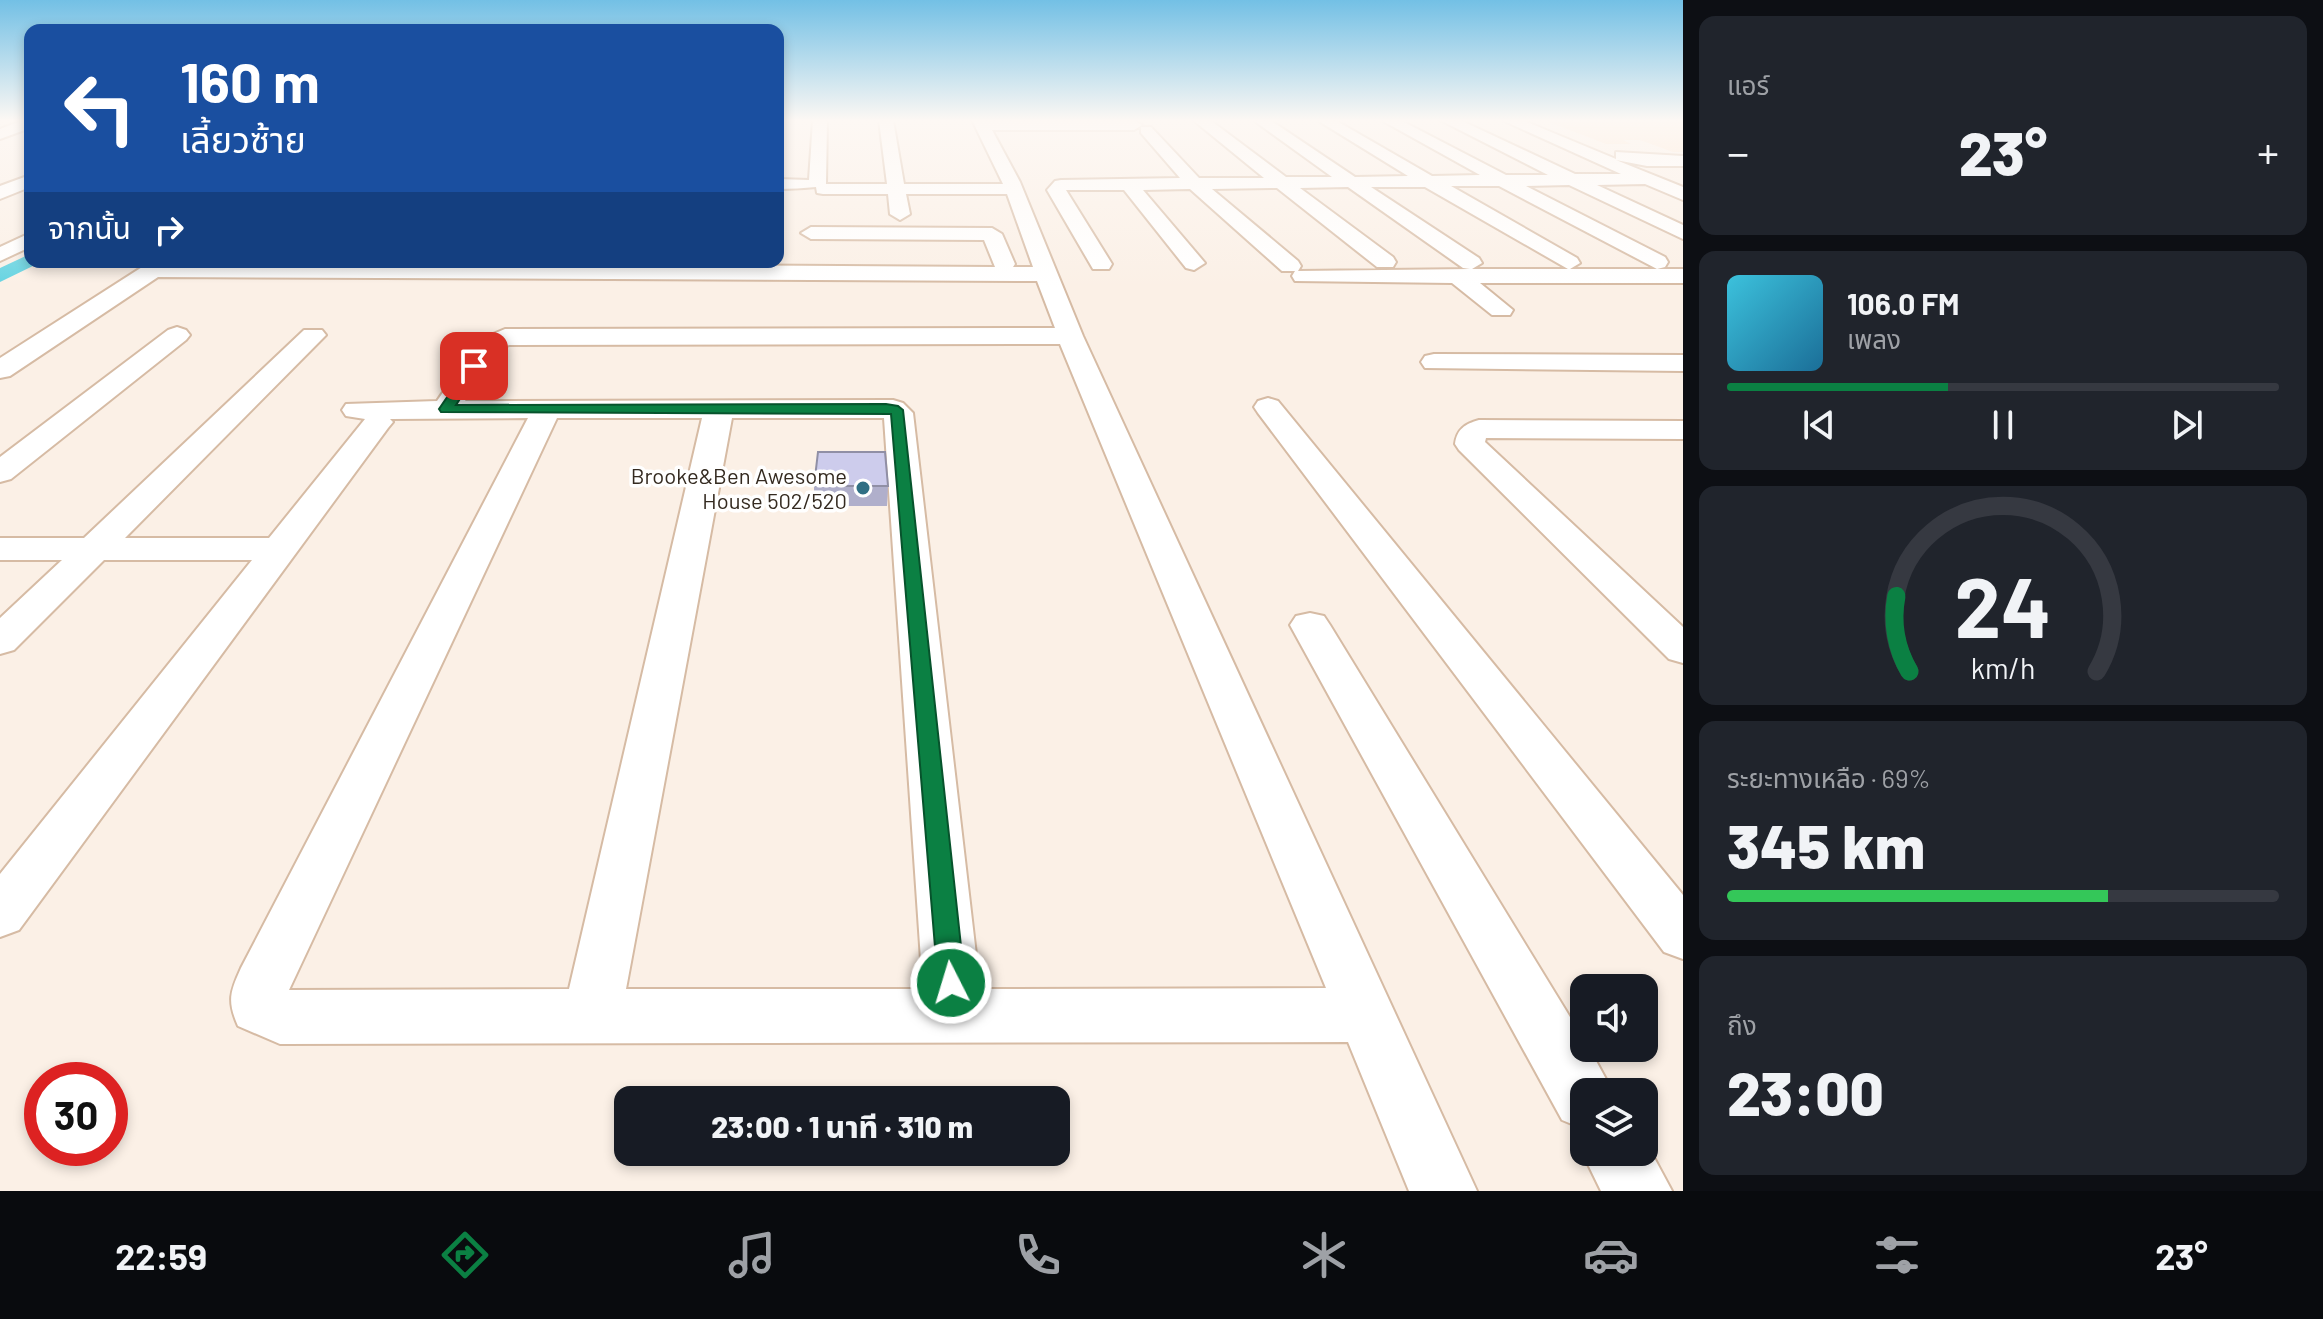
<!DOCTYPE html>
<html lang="th">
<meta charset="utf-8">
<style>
body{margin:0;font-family:Barlow,"Noto Sans Thai",sans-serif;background:#20242c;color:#f1f3f6;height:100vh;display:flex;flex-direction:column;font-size:30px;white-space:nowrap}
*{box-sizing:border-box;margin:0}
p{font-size:26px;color:#9ea1a6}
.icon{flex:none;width:44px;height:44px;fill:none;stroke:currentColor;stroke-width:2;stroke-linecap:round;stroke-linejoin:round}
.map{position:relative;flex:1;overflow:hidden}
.sheet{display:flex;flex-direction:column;gap:16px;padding:16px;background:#0d0f14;width:640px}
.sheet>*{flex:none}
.banner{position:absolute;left:24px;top:24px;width:760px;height:244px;border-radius:16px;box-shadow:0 4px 12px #0003;background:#1a4fa0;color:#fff;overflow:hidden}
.buttons{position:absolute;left:1570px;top:974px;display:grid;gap:16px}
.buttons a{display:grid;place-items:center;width:88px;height:88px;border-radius:16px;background:#171b24;box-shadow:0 4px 12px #0003;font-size:40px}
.speed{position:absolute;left:24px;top:1062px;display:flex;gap:16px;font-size:40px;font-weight:700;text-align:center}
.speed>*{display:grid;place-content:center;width:104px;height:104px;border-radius:50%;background:#171b24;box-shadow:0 4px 12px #0003;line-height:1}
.speed .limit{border:12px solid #d22;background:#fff;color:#111}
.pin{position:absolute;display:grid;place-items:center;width:68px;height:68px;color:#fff;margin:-34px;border-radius:16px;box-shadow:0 4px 12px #0006}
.me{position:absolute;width:88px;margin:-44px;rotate:355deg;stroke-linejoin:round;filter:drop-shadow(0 0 6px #0008)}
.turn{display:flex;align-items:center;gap:28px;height:168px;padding:0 24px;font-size:36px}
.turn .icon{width:104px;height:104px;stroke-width:2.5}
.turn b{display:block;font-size:56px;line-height:68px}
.then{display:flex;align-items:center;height:76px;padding:0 24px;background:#0003;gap:16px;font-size:30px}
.big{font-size:60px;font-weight:800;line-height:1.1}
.sheet .card{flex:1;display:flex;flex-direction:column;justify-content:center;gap:12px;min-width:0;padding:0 28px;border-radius:16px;background:#20242c}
.sheet .dial{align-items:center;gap:0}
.dial svg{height:208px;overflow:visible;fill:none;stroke:#363941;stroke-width:7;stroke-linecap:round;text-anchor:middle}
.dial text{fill:#f1f3f6;stroke:none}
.song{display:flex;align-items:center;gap:24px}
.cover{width:96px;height:96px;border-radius:12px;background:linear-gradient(135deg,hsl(190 70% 55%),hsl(200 70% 35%))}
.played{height:8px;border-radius:4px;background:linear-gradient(90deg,#0b8043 40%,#363941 40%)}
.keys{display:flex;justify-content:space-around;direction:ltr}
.heat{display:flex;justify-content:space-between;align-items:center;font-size:44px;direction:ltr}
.charge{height:12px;border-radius:6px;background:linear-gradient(90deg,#34c759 69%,#363941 0)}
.trip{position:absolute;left:614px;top:1086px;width:456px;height:80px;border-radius:16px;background:#171b24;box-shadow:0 4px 12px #0003;font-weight:800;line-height:80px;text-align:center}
.tab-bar{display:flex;height:128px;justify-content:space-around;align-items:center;background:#090b0e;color:#9ea1a6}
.tab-bar .icon{width:56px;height:56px}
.tab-bar .current{color:#0b8043}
.tab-bar b{font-size:36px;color:#f1f3f6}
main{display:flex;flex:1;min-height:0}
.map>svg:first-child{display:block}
.built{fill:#fee3cb}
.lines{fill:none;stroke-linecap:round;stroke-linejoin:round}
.canal{fill:#64d3e1;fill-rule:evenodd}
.minor-casing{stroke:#d6bba4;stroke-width:4}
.minor{fill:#fff;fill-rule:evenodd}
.wall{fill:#b0afcb}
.building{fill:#cdccec;stroke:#908fa5;stroke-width:2}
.route{fill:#0b8043;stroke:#07532c;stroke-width:2}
.poi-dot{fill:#306f84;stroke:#fff;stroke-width:3}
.labels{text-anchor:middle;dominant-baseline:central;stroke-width:7;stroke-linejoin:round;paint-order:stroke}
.poi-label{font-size:22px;fill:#342a20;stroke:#fff;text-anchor:end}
</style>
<main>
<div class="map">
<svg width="1683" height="1191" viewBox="0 0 1683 1191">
<rect width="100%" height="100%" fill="#fbf0e6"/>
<path class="built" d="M 1544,120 L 1683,120 L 1683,152 L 1673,152 L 1640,140 L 1623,140 L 1631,144 L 1606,144 Z"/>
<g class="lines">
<path class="canal" d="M 30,254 L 30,262 L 39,262 L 37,264 L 0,282 L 0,268 Z"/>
<defs>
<path id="minor" d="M 23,120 L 30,120 L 30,128 L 0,139 L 0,129 Z
M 813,120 L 827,120 L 826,184 L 887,184 L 879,120 L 893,120 L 904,184 L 1003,184 L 972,120 L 1134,120 L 1142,125 L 1134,130 L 992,130 L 1020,182 L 1083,336 L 1477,1191 L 1409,1191 L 1348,1042 L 280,1044 L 238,1026 C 227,1001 230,992 241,968 L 528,418 L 390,419 L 393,422 L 388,428 L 19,930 L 0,937 L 0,874 L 252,560 L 104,560 L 14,650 L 0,654 L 0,618 L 62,560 L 0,560 L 0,538 L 84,538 L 304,330 L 322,330 L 326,335 L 125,538 L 269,538 L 365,419 L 346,416 L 342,410 L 346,404 L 437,401 L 479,340 L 505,329 L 1055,328 L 1037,281 L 158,277 L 10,376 L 0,378 L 0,358 L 150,262 L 995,267 L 984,240 L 811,239 L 801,233 L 811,227 L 992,228 L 1002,234 L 1015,264 L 1013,267 L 1033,267 L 1007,194 L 906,194 L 910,214 L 900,220 L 890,214 L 888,194 L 823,194 L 817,193 L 816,187 C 804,188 791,189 778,189 L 778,179 L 809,180 ZM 1060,344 L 1326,988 L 980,989 L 913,413 L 903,403 L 893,400 L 465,401 L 498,350 L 509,345 ZM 557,418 L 702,418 L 569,989 L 289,990 ZM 732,418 L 884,418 L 923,989 L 626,989 Z
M 1193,120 L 1210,120 L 1286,177 L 1332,177 L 1253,120 L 1270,120 L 1355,177 L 1408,176 L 1317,120 L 1335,120 L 1432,176 L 1480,175 L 1381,120 L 1400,120 L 1506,175 L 1548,175 L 1440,120 L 1460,120 L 1575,174 L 1621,174 L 1502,120 L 1522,120 L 1616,159 L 1616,152 L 1683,156 L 1683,166 L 1647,166 L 1616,160 L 1683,187 L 1683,200 L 1645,184 L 1597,185 L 1683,225 L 1683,239 L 1569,185 L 1526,186 L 1665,257 L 1668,262 L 1665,267 L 1657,269 L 1499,186 L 1451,186 L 1577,258 L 1580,263 L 1570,269 L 1683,269 L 1683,283 L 1480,283 L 1513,310 L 1510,315 L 1492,315 L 1452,283 L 1295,281 L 1292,276 L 1295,271 L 1282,271 L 1190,189 L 1143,190 L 1205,263 L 1194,270 L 1186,268 L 1124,190 L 1066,190 L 1112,264 L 1109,269 L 1093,269 L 1047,190 L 1055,181 L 1061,180 L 1180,178 L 1141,133 L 1141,127 L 1151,127 L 1199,178 L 1264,178 ZM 1348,187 L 1463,268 L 1470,269 L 1298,271 L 1301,266 L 1298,261 L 1212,189 L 1277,188 L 1377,267 L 1393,267 L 1396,262 L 1393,257 L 1300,188 ZM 1371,187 L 1425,187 L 1568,269 L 1472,269 L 1482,263 L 1479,258 Z
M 30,175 L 30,187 L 0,199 L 0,186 Z
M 30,233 L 30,247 L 0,261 L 0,247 Z
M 177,327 L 186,330 L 190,335 L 186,340 L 11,479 L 0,482 L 0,457 L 168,330 Z
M 1434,354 L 1683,355 L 1683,371 L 1425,368 L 1421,362 L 1425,356 Z
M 1268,398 L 1278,401 L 1683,895 L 1683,959 L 1664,952 L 1258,413 L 1254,407 L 1258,401 Z
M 1479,420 L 1683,421 L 1683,439 L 1486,438 L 1485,442 L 1683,627 L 1683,663 L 1669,659 L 1459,450 L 1455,444 C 1457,429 1465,424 1479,420 Z
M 1310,613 L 1324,616 L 1330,625 L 1584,1040 L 1584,1048 L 1589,1048 L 1613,1092 L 1584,1092 L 1584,1129 L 1562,1120 L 1290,625 L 1296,616 Z
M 1644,1139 L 1672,1191 L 1601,1191 L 1582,1152 L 1584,1148 L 1584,1152 L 1644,1152 Z"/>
</defs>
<use href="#minor" class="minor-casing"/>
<use href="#minor" class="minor"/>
</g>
<path class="wall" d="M 814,486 L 888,486 L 887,506 L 814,506 Z"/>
<path class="building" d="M 818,452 L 885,452 L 888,486 L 814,486 Z"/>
<linearGradient id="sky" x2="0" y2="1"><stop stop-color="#73c0e5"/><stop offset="0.42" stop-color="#fdf8f4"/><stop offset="1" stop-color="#fdf8f4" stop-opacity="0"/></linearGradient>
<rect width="1683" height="287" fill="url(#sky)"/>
<path class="route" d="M 474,363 L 481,366 L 456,405 L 886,404 L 898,406 L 903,410 L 965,983 L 961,992 L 951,995 L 942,992 L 938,983 L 891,414 L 441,412 L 439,409 L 470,364 Z"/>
<circle class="poi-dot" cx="863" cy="488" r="8"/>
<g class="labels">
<g class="poi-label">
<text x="847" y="475">Brooke&amp;Ben Awesome<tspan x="847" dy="25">House 502/520</tspan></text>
</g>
</g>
</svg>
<div class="buttons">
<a><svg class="icon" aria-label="sound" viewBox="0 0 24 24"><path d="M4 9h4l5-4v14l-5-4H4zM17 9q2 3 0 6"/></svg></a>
<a><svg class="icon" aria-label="layers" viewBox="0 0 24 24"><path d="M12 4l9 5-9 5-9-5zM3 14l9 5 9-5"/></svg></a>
</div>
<div class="speed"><div class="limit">30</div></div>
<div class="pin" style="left:474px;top:366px;background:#d93025"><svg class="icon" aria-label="arrive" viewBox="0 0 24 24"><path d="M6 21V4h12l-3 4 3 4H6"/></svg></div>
<svg class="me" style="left:951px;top:983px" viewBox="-20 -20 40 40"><circle r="17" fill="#0b8043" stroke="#fff" stroke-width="3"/><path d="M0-11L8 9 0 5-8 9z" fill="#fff"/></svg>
<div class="trip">23:00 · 1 นาที · 310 m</div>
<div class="banner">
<div class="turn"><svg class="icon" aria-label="left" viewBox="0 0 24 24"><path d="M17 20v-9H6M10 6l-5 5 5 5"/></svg><div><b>160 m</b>เลี้ยวซ้าย</div></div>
<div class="then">จากนั้น<svg class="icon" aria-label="right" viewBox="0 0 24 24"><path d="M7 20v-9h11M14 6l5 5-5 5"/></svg></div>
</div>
</div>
<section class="sheet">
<div class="card"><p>แอร์</p>
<div class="heat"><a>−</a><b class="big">23°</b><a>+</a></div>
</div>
<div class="card">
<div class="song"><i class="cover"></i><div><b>106.0 FM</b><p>เพลง</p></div></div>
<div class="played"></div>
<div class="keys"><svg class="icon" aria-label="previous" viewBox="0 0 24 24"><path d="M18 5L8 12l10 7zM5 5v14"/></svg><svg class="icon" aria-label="pause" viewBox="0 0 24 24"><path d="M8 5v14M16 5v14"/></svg><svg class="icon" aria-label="next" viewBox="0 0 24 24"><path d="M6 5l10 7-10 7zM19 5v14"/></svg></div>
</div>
<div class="card dial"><svg viewBox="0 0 100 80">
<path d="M14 69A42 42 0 1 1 86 69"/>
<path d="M14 69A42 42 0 0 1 9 40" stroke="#0b8043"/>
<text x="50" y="56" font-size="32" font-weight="700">24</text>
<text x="50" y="72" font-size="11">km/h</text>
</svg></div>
<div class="card"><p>ระยะทางเหลือ · 69%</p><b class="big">345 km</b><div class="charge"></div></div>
<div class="card"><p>ถึง</p><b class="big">23:00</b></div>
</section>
</main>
<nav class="tab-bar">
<b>22:59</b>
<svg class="icon current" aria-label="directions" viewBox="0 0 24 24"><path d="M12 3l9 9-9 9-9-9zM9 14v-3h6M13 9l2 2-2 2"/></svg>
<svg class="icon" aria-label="music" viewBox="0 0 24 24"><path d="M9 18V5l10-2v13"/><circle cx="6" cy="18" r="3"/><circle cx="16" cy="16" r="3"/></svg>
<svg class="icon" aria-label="phone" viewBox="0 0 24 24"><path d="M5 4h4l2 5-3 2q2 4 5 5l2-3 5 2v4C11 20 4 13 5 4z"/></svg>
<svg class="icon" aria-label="climate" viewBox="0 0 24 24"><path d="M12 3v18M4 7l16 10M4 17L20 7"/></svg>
<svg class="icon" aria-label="car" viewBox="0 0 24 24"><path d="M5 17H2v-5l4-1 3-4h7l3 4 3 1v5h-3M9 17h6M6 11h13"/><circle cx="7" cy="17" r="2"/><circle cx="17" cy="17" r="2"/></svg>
<svg class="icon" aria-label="filters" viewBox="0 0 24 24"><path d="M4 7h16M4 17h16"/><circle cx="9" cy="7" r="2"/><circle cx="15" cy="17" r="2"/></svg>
<b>23°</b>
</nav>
